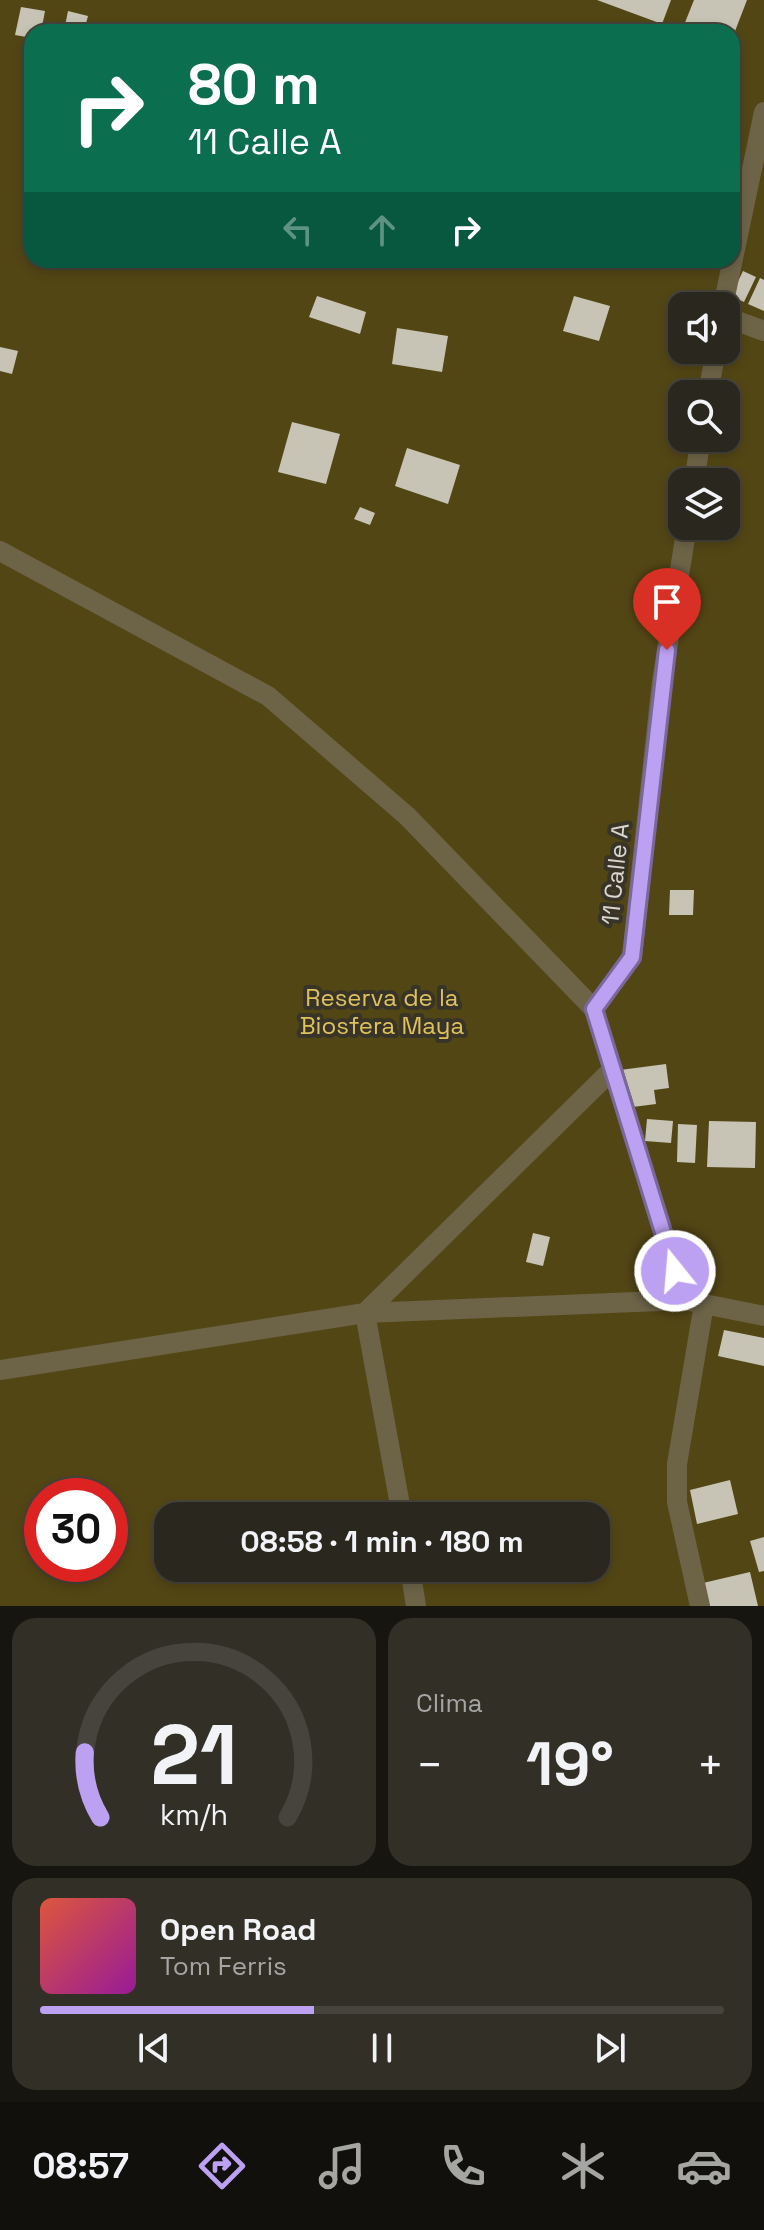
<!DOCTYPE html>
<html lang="es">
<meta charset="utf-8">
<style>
body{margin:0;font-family:"Space Grotesk",sans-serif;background:#322f27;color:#f1f3f6;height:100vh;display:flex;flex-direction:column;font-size:30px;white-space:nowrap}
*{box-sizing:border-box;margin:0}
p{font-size:26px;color:#a5a5a4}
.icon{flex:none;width:44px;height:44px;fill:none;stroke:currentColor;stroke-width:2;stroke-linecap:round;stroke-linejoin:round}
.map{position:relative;height:1606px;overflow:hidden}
.panel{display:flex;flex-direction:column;gap:12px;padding:12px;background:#171510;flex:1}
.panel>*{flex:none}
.hud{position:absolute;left:24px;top:24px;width:716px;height:244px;border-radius:24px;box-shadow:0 4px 12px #0003,0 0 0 2px #46443c;background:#0b6e4f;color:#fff;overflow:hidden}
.fabs{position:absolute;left:668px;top:292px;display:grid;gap:16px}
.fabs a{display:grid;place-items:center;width:72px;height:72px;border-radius:16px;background:#2a271e;box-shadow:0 4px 12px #0003,0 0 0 2px #46443c;font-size:40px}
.speed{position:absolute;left:24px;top:1478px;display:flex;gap:16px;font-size:40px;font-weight:700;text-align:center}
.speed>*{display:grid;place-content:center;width:104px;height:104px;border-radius:50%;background:#2a271e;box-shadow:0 4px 12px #0003,0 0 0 2px #46443c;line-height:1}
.speed .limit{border:12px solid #d22;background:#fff;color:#111}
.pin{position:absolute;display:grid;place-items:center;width:68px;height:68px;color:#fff;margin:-82px -34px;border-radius:50% 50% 50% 0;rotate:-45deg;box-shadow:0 0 8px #0007}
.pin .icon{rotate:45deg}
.me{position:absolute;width:88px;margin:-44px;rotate:343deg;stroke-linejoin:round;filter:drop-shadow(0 0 6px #0008)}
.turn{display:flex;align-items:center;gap:28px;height:168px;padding:0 32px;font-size:36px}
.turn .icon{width:104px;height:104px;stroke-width:2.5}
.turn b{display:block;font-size:56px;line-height:68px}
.lanes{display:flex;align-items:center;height:76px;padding:0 32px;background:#0003;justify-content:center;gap:40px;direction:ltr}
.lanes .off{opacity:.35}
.big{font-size:60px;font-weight:800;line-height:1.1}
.panel .tile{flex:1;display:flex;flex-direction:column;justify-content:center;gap:12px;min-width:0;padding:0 28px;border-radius:24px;background:#322f27}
.panel .dial{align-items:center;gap:0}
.dial svg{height:208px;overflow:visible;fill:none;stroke:#46443c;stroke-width:7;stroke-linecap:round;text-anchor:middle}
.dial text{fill:#f1f3f6;stroke:none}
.song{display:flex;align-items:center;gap:24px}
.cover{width:96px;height:96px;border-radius:12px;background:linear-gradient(135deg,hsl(10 70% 55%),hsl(300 70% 35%))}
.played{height:8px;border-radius:4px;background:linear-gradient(90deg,#bca0f2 40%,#46443c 40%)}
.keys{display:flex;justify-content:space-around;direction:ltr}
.heat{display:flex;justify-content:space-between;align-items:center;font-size:44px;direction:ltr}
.panel .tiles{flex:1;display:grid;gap:12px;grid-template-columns:1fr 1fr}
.tile:last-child{grid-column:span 2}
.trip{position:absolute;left:154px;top:1502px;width:456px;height:80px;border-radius:24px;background:#2a271e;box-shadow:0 4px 12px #0003,0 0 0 2px #46443c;font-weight:800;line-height:80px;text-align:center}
.dock{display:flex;height:128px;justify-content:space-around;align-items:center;background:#11100c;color:#a5a5a4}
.dock .icon{width:56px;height:56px}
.dock .current{color:#bca0f2}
.dock b{font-size:36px;color:#f1f3f6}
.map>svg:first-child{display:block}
.green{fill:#534615;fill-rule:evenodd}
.building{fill:#c8c4b5}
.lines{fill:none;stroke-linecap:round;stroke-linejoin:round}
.minor{stroke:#6d6448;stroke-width:20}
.route-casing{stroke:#7a689d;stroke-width:20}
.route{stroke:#bca0f2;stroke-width:14}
.labels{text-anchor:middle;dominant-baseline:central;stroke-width:8;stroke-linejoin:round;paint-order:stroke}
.street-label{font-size:24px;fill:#d9d7cf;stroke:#383428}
.park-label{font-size:24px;fill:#dfc25c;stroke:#383428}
</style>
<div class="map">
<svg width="764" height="1606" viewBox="0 0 764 1606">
<rect width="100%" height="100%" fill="#383428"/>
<path class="green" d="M 0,0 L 764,0 L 764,1606 L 0,1606 ZM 32,32 L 732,32 L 732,260 L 32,260 ZM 682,306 L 726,306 L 726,350 L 682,350 ZM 682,394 L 726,394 L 726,438 L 682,438 ZM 682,482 L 726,482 L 726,526 L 682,526 ZM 42,1496 L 110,1496 L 110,1564 L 42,1564 ZM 168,1516 L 596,1516 L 596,1568 L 168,1568 Z"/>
<path class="building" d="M 597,0 L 671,0 L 662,24 Z
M 694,0 L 747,0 L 732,39 L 732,32 L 702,32 L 684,25 Z
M 21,7 L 45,11 L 41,32 L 32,32 L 32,38 L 15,35 Z
M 68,11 L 88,16 L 84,31 L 65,26 Z
M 743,271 L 756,277 L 744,302 L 731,296 Z
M 760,278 L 764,280 L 764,311 L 748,304 Z
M 317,296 L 366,312 L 360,334 L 309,317 Z
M 574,296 L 610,306 L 599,341 L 563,331 Z
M 397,328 L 448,336 L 442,372 L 392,364 Z
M 0,347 L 18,351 L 12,374 L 0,371 Z
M 292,422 L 340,434 L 326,484 L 278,472 Z
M 407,448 L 460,465 L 448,504 L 395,486 Z
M 360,507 L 375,513 L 370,525 L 354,519 Z
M 670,890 L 694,890 L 693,915 L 669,915 Z
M 666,1064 L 669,1088 L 654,1090 L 656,1104 L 625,1108 L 620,1070 Z
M 647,1119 L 673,1121 L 671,1143 L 645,1141 Z
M 709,1121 L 756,1122 L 755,1168 L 707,1167 Z
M 678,1124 L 697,1125 L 695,1163 L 677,1162 Z
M 533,1233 L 550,1237 L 543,1266 L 526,1262 Z
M 724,1330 L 764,1338 L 764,1366 L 718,1356 Z
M 730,1480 L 738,1514 L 697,1524 L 690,1490 Z
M 764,1537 L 764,1571 L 759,1572 L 750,1541 Z
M 750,1572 L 758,1606 L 709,1606 L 703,1583 Z"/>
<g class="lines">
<path class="minor" d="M 723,306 L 764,112
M 726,317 L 764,331
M 708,394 L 716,350
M 694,482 L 701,438
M 0,551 L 268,696 L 407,816 L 594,1009
M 684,1300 L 594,1009 L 632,957 L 662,681 L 687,526
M 0,1370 L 365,1313 L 684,1300 L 764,1316
M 402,1516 L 365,1313 L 613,1069
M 410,1568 L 416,1606
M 700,1606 L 677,1502 L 677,1464 L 704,1304"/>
</g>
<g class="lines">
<defs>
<path id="route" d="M 667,650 L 632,957 L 594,1009 L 675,1271"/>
</defs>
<use href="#route" class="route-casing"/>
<use href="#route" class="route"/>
</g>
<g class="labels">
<g class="street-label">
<text transform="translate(615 874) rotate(-84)">11 Calle A</text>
</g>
<g class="park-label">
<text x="382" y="997">Reserva de la<tspan x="382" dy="28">Biosfera Maya</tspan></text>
</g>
</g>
</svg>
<div class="fabs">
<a><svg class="icon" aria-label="sound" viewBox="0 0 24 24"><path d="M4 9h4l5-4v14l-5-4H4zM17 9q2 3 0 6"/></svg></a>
<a><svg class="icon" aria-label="search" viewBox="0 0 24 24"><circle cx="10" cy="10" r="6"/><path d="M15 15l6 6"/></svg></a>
<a><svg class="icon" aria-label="layers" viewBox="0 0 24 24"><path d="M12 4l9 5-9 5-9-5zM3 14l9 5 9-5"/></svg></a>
</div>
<div class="speed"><div class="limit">30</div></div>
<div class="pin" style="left:667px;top:650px;background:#d93025"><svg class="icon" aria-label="arrive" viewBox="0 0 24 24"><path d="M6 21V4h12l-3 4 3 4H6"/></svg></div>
<svg class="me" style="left:675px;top:1271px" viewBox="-20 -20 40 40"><circle r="17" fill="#bca0f2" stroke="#fff" stroke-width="3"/><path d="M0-11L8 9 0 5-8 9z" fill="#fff"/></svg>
<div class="trip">08:58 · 1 min · 180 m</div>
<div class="hud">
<div class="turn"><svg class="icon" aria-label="right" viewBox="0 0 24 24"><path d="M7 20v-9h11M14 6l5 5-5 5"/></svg><div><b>80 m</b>11 Calle A</div></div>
<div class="lanes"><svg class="icon off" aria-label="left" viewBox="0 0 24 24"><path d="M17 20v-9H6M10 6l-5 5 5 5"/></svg><svg class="icon off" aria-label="ahead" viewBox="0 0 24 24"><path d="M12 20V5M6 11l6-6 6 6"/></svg><svg class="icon" aria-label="right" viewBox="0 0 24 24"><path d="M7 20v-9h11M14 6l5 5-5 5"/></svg></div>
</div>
</div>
<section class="panel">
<div class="tiles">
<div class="tile dial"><svg viewBox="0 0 100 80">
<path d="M14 69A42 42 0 1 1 86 69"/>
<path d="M14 69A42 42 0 0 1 8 44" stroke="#bca0f2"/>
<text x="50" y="56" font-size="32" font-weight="700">21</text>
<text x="50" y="72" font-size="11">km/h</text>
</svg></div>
<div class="tile"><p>Clima</p>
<div class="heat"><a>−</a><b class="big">19°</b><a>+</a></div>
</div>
<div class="tile">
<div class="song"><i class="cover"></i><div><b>Open Road</b><p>Tom Ferris</p></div></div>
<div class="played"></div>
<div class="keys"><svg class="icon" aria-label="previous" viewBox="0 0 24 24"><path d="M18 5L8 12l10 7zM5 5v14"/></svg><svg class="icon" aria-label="pause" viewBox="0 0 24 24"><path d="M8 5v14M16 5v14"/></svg><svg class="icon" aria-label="next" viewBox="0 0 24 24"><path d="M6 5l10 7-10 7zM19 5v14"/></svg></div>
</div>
</div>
</section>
<nav class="dock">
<b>08:57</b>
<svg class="icon current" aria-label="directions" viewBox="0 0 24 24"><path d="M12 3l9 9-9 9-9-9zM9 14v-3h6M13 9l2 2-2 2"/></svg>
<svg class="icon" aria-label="music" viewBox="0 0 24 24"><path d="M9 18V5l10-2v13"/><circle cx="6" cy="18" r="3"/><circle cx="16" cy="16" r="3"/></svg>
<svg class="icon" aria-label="phone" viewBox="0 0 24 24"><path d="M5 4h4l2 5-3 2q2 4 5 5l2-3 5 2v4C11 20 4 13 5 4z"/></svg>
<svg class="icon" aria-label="climate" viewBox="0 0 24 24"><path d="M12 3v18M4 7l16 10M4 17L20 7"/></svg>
<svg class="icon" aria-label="car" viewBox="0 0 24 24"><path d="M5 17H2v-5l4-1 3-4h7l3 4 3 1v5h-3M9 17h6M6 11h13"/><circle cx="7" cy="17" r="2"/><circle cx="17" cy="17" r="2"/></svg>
</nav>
